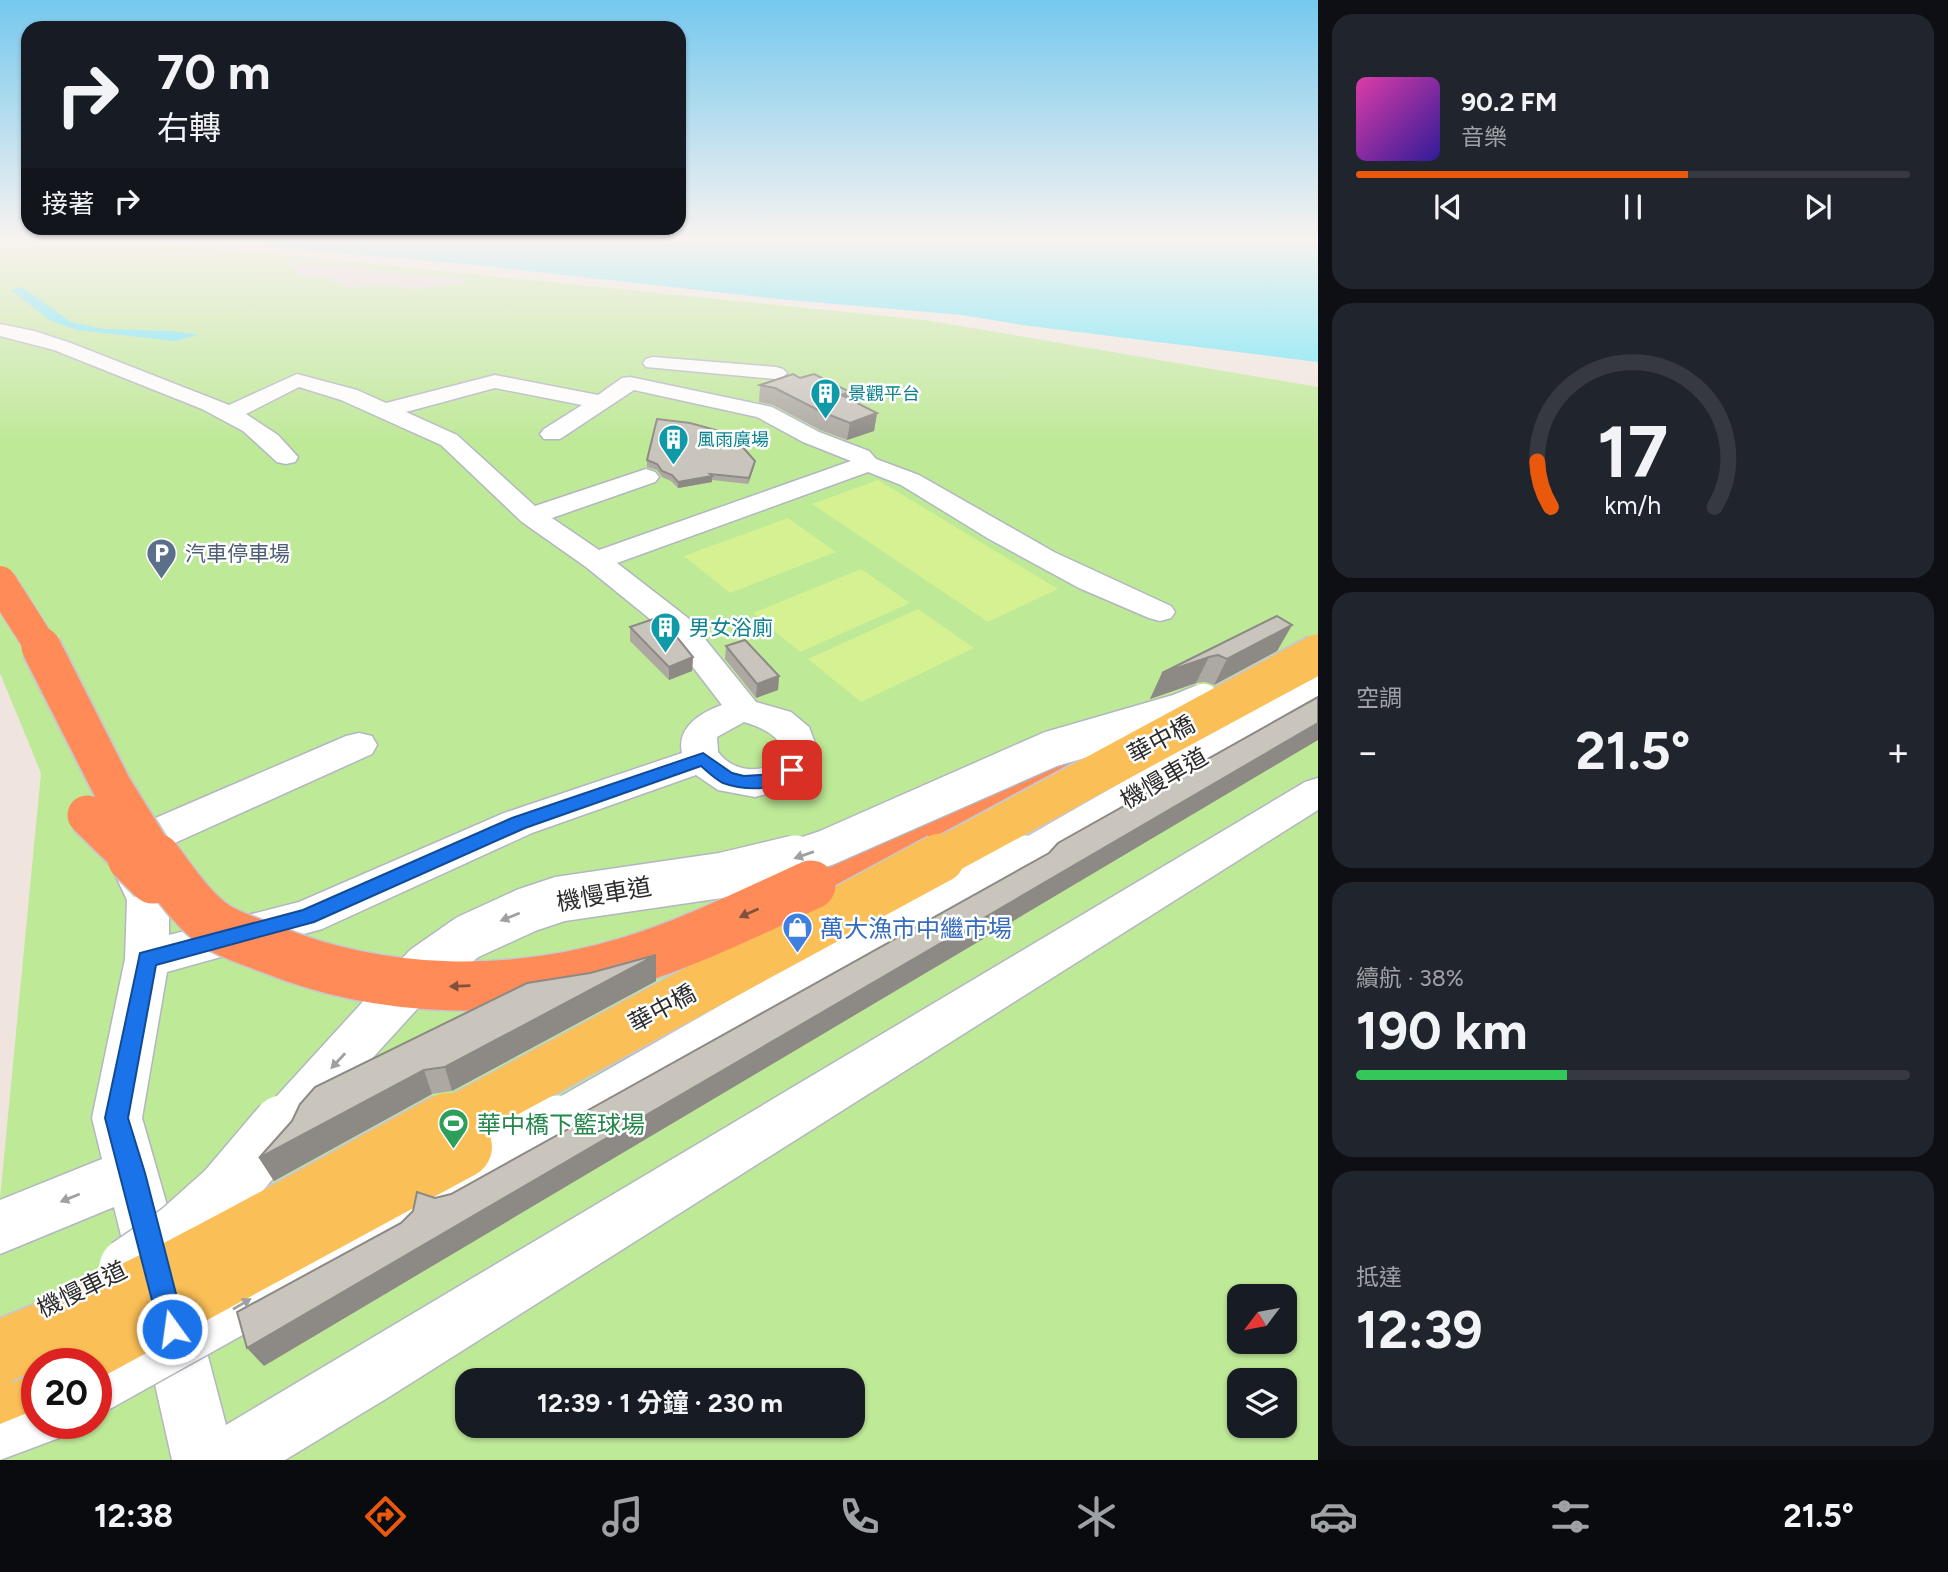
<!DOCTYPE html>
<html lang="zh-TW">
<meta charset="utf-8">
<style>
body{margin:0;font-family:Figtree,"Noto Sans TC",sans-serif;background:#20242c;color:#f1f3f6;height:100vh;display:flex;flex-direction:column;font-size:26px;white-space:nowrap}
*{box-sizing:border-box;margin:0}
p{font-size:23px;color:#9ea1a6}
.icon{flex:none;width:38px;height:38px;fill:none;stroke:currentColor;stroke-width:2;stroke-linecap:round;stroke-linejoin:round}
.map{position:relative;flex:1;overflow:hidden}
.details{display:flex;flex-direction:column;gap:14px;padding:14px;background:#0d0f14;width:630px}
.details>*{flex:none}
.hud{position:absolute;left:21px;top:21px;width:665px;height:214px;border-radius:21px;box-shadow:0 2px 5px #0004;background:#171b24;color:#f1f3f6;overflow:hidden}
.needle{width:46px;rotate:238deg}
.buttons{position:absolute;left:1227px;top:1284px;display:grid;gap:14px}
.buttons a{display:grid;place-items:center;width:70px;height:70px;border-radius:14px;background:#171b24;box-shadow:0 2px 5px #0004;font-size:35px}
.speed{position:absolute;left:21px;top:1348px;display:flex;gap:14px;font-size:35px;font-weight:700;text-align:center}
.speed>*{display:grid;place-content:center;width:91px;height:91px;border-radius:50%;background:#171b24;box-shadow:0 2px 5px #0004;line-height:1}
.speed .limit{border:10px solid #d22;background:#fff;color:#111}
.pin{position:absolute;display:grid;place-items:center;width:60px;height:60px;color:#fff;margin:-30px;border-radius:14px;box-shadow:0 4px 10px #0006}
.me{position:absolute;width:77px;margin:-38px;rotate:346deg;stroke-linejoin:round;filter:drop-shadow(0 0 5px #0008)}
.turn{display:flex;align-items:center;gap:24px;height:147px;padding:0 21px;font-size:32px}
.turn .icon{width:91px;height:91px;stroke-width:2.5}
.turn b{display:block;font-size:49px;line-height:60px}
.then{display:flex;align-items:center;height:66px;padding:0 21px;background:#0003;gap:14px;font-size:26px}
.big{font-size:52px;font-weight:700;line-height:1.1}
.details .widget{flex:1;display:flex;flex-direction:column;justify-content:center;gap:10px;min-width:0;padding:0 24px;border-radius:21px;background:#20242c}
.details .dial{align-items:center;gap:0}
.dial svg{height:182px;overflow:visible;fill:none;stroke:#363941;stroke-width:7;stroke-linecap:round;text-anchor:middle}
.dial text{fill:#f1f3f6;stroke:none}
.song{display:flex;align-items:center;gap:21px}
.cover{width:84px;height:84px;border-radius:10px;background:linear-gradient(135deg,hsl(320 70% 55%),hsl(250 70% 35%))}
.played{height:7px;border-radius:4px;background:linear-gradient(90deg,#ea580c 60%,#363941 60%)}
.keys{display:flex;justify-content:space-around;direction:ltr}
.heat{display:flex;justify-content:space-between;align-items:center;font-size:38px;direction:ltr}
.charge{height:10px;border-radius:5px;background:linear-gradient(90deg,#34c759 38%,#363941 0)}
.trip{position:absolute;left:455px;top:1368px;width:410px;height:70px;border-radius:21px;background:#171b24;box-shadow:0 2px 5px #0004;font-weight:700;line-height:70px;text-align:center}
.menu{display:flex;height:112px;justify-content:space-around;align-items:center;background:#090b0e;color:#9ea1a6}
.menu .icon{width:49px;height:49px}
.menu .current{color:#ea580c}
.menu b{font-size:32px;color:#f1f3f6}
main{display:flex;flex:1;min-height:0}
.map>svg:first-child{display:block}
.green{fill:#bee997;fill-rule:evenodd}
.pitch{fill:#d5f192}
.plaza{fill:#ded9d5}
.water{fill:#6ae5f8}
.lines{fill:none;stroke-linecap:round;stroke-linejoin:round}
.minor-casing{stroke:#b2b6c1;stroke-width:3}
.major-casing{stroke:#c8c8c8;stroke-width:4}
.highway-casing{stroke:#c8c8c8;stroke-width:4}
.minor{fill:#fff;fill-rule:evenodd}
.major{fill:#fbbf57;fill-rule:evenodd}
.highway{fill:#ff8b59;fill-rule:evenodd}
.minor-bridge-far2-casing{stroke:#b2b6c1;stroke-width:39;stroke-linecap:butt}
.minor-bridge-far1-casing{stroke:#b2b6c1;stroke-width:48;stroke-linecap:butt}
.minor-bridge-casing{stroke:#b2b6c1;stroke-width:60;stroke-linecap:butt}
.major-bridge-far2-casing{stroke:#c8c8c8;stroke-width:43;stroke-linecap:butt}
.major-bridge-far1-casing{stroke:#c8c8c8;stroke-width:52;stroke-linecap:butt}
.major-bridge-casing{stroke:#c8c8c8;stroke-width:66;stroke-linecap:butt}
.highway-bridge-far2-casing{stroke:#c8c8c8;stroke-width:34;stroke-linecap:butt}
.highway-bridge-far1-casing{stroke:#c8c8c8;stroke-width:43;stroke-linecap:butt}
.highway-bridge-casing{stroke:#c8c8c8;stroke-width:52;stroke-linecap:butt}
.minor-bridge-far2{stroke:#fff;stroke-width:36}
.minor-bridge-far1{stroke:#fff;stroke-width:45}
.minor-bridge{stroke:#fff;stroke-width:57}
.major-bridge-far2{stroke:#fbbf57;stroke-width:39}
.major-bridge-far1{stroke:#fbbf57;stroke-width:49}
.major-bridge{stroke:#fbbf57;stroke-width:62}
.highway-bridge-far2{stroke:#ff8b59;stroke-width:32}
.highway-bridge-far1{stroke:#ff8b59;stroke-width:39}
.highway-bridge{stroke:#ff8b59;stroke-width:49}
.wall{fill:#ada9a2}
.shaded-wall{fill:#8d8984}
.building{fill:#c9c4bc;stroke:#8d8984;stroke-width:2}
.oneway{fill:#a0a0a0}
.oneway2{fill:#80523e}
.route{fill:#1a73e8;stroke:#114b97;stroke-width:2}
.labels{text-anchor:middle;dominant-baseline:central;stroke-width:5;stroke-linejoin:round;paint-order:stroke}
.far-culture-label{font-size:18px;fill:#0d838f;stroke:#fff;text-anchor:start}
.service-label{font-size:21px;fill:#4e5e75;stroke:#fff;text-anchor:start}
.culture-label{font-size:21px;fill:#0d838f;stroke:#fff;text-anchor:start}
.near-street-label{font-size:24px;fill:#2c2c2c;stroke:#fff}
.near-shop-label{font-size:24px;fill:#366cbe;stroke:#fff;text-anchor:start}
.near-leisure-label{font-size:24px;fill:#27864d;stroke:#fff;text-anchor:start}
</style>
<main>
<div class="map">
<svg width="1318" height="1460" viewBox="0 0 1318 1460">
<rect width="100%" height="100%" fill="#efe5de"/>
<path class="green" d="M 0,239 L 125,239 L 925,320 L 1318,387 L 1318,1460 L 0,1460 L 0,1199 L 41,773 L 0,673 ZM 1239,1297 L 1284,1297 L 1284,1342 L 1239,1342 ZM 37,1363 L 96,1363 L 96,1423 L 37,1423 ZM 467,1381 L 852,1381 L 852,1426 L 467,1426 ZM 1239,1381 L 1284,1381 L 1284,1426 L 1239,1426 Z"/>
<path class="pitch" d="M 878,480 L 1058,589 L 988,622 L 812,504 Z
M 788,518 L 836,552 L 730,593 L 684,556 Z
M 861,569 L 910,603 L 800,652 L 753,613 Z
M 918,609 L 974,648 L 861,702 L 808,659 Z"/>
<path class="plaza" d="M 293,262 L 467,279 L 462,284 L 414,289 L 381,285 L 352,288 L 336,284 L 332,279 L 298,274 L 287,265 Z"/>
<path class="water" d="M 176,239 L 1318,239 L 1318,362 L 1022,325 L 962,315 L 778,299 L 475,265 Z
M 22,287 L 71,322 L 103,329 L 172,331 L 199,335 L 175,341 L 77,330 L 51,321 L 11,290 Z"/>
<g class="lines">
<defs>
<path id="minor" d="M 0,324 L 34,331 L 68,342 L 229,405 L 297,374 L 357,390 L 386,403 L 495,375 L 598,395 L 622,378 L 630,377 L 772,407 L 819,432 L 869,451 L 876,459 L 919,475 L 1054,552 L 1171,606 L 1175,612 L 1171,618 L 1160,621 L 1149,618 L 1079,588 L 989,539 L 901,485 L 868,472 L 617,563 L 688,618 L 756,702 L 791,712 L 809,727 L 818,751 L 805,776 L 789,788 L 755,797 L 718,790 L 696,775 L 532,833 L 322,929 L 167,972 L 142,1118 L 185,1268 L 177,1288 L 157,1296 L 137,1288 L 129,1268 L 114,1207 L 0,1254 L 0,1200 L 102,1159 L 92,1118 L 125,959 L 127,900 L 103,849 L 109,838 L 346,736 L 359,733 L 372,736 L 377,745 L 372,754 L 146,856 L 169,900 L 169,935 L 299,902 L 504,813 L 682,753 C 676,727 702,712 722,705 L 666,632 L 586,567 L 522,522 L 441,445 L 341,400 L 299,387 L 246,414 L 278,435 L 298,457 L 295,462 L 286,464 L 277,462 L 243,431 L 202,409 L 54,350 L 0,336 ZM 495,388 L 582,405 L 544,429 L 540,434 L 544,439 L 560,439 L 634,390 L 757,417 L 803,442 L 851,461 L 599,550 L 552,518 L 655,482 L 659,477 L 655,472 L 646,469 L 535,506 L 457,435 L 406,412 ZM 744,722 C 827,747 751,795 718,752 L 717,737 Z
M 653,357 L 776,367 L 783,369 L 787,373 L 783,377 L 776,379 L 646,367 L 643,363 L 646,359 Z
M 1318,778 L 1318,810 L 389,1397 L 285,1460 L 172,1460 L 141,1322 L 150,1302 L 170,1293 L 190,1302 L 199,1322 L 226,1425 L 1305,782 Z
M 37,1385 L 37,1423 L 65,1423 L 59,1438 L 0,1460 L 0,1400 Z"/>
<path id="major" d="M 37,1342 L 60,1352 L 65,1363 L 37,1363 L 37,1409 L 0,1424 L 0,1357 Z"/>
<path id="highway" d="M 1117,732 L 1131,736 L 1137,746 L 1131,756 L 1064,779 L 827,898 L 811,903 L 795,898 L 788,885 L 795,872 L 1036,759 Z"/>
</defs>
<use href="#minor" class="minor-casing"/>
<use href="#major" class="major-casing"/>
<use href="#highway" class="highway-casing"/>
<use href="#minor" class="minor"/>
<use href="#major" class="major"/>
<use href="#highway" class="highway"/>
<defs>
<path id="minor-bridge-far2" d="M 790,860 L 826,848 L 1051,749 L 1179,712 L 1203,702
M 1022,860 L 1318,691"/>
<path id="minor-bridge-far1" d="M 280,1126 L 425,967 L 468,937 L 527,910 L 560,899 L 724,875 L 795,858
M 554,1126 L 1025,858"/>
<path id="minor-bridge" d="M 444,1189 L 558,1124
M 128,1267 L 179,1232 L 226,1190 L 282,1124
M 96,1384 L 396,1217"/>
<path id="major-bridge-far2" d="M 937,860 L 1318,654"/>
<path id="major-bridge-far1" d="M 445,1126 L 940,858"/>
<path id="major-bridge" d="M 0,1352 C 156,1290 301,1204 448,1124
M 63,1363 L 461,1147"/>
<path id="highway-bridge-far2" d="M 0,582 L 42,648"/>
<path id="highway-bridge-far1" d="M 41,647 L 112,787 L 157,860
M 87,815 L 133,860"/>
<path id="highway-bridge" d="M 132,858 L 153,879
M 156,858 C 173,880 192,910 216,926 C 232,936 252,942 270,949 C 383,995 513,997 630,961 C 692,942 751,912 811,885"/>
</defs>
<use href="#minor-bridge-far2" class="minor-bridge-far2-casing"/>
<use href="#minor-bridge-far1" class="minor-bridge-far1-casing"/>
<use href="#minor-bridge" class="minor-bridge-casing"/>
<use href="#major-bridge-far2" class="major-bridge-far2-casing"/>
<use href="#major-bridge-far1" class="major-bridge-far1-casing"/>
<use href="#major-bridge" class="major-bridge-casing"/>
<use href="#highway-bridge-far2" class="highway-bridge-far2-casing"/>
<use href="#highway-bridge-far1" class="highway-bridge-far1-casing"/>
<use href="#highway-bridge" class="highway-bridge-casing"/>
<use href="#minor-bridge-far2" class="minor-bridge-far2"/>
<use href="#minor-bridge-far1" class="minor-bridge-far1"/>
<use href="#minor-bridge" class="minor-bridge"/>
<use href="#major-bridge-far2" class="major-bridge-far2"/>
<use href="#major-bridge-far1" class="major-bridge-far1"/>
<use href="#major-bridge" class="major-bridge"/>
<use href="#highway-bridge-far2" class="highway-bridge-far2"/>
<use href="#highway-bridge-far1" class="highway-bridge-far1"/>
<use href="#highway-bridge" class="highway-bridge"/>
</g>
<path class="wall" d="M 800,378 L 850,392 L 849,399 L 877,413 L 874,431 L 847,440 L 820,430 L 773,405 L 759,402 L 760,385 Z
M 647,460 L 755,461 L 754,467 L 748,484 L 712,480 L 712,482 L 678,488 L 671,481 L 662,477 L 657,470 L 647,467 Z
M 1292,625 L 1277,651 L 1214,685 L 1205,682 L 1196,683 L 1150,699 L 1162,673 Z
M 630,627 L 693,657 L 692,671 L 669,680 L 630,641 Z
M 726,646 L 779,676 L 778,690 L 756,698 L 725,659 Z
M 656,955 L 656,981 L 452,1091 L 432,1094 L 274,1181 L 259,1158 L 590,973 Z"/>
<path class="shaded-wall" d="M 850,392 L 848,409 L 841,395 Z
M 877,413 L 874,431 L 847,440 L 850,423 Z
M 755,461 L 754,467 L 748,484 L 749,478 Z
M 712,476 L 712,482 L 678,488 L 678,482 Z
M 1292,625 L 1277,651 L 1214,685 L 1227,659 Z
M 693,657 L 692,671 L 669,680 L 669,667 Z
M 1209,657 L 1196,683 L 1150,699 L 1162,673 Z
M 779,676 L 778,690 L 756,698 L 757,684 Z
M 1318,723 L 1318,740 L 264,1366 L 247,1348 Z
M 656,955 L 656,981 L 452,1091 L 445,1067 Z
M 424,1070 L 432,1094 L 274,1181 L 259,1158 Z"/>
<path class="building" d="M 793,374 L 800,378 L 814,374 L 850,392 L 841,395 L 877,413 L 850,423 L 822,412 L 775,388 L 760,385 Z
M 657,419 L 690,423 L 719,431 L 740,444 L 755,461 L 749,478 L 710,474 L 712,476 L 678,482 L 672,475 L 662,471 L 657,464 L 647,460 Z
M 1277,616 L 1292,625 L 1227,659 L 1218,655 L 1209,657 L 1162,673 Z
M 659,617 L 664,621 L 693,657 L 669,667 L 630,627 Z
M 745,640 L 779,676 L 757,684 L 726,646 Z
M 1318,697 L 1318,723 L 247,1348 L 237,1312 L 401,1223 L 413,1211 L 417,1192 L 435,1198 L 451,1194 L 570,1128 L 583,1113 L 1049,853 L 1058,843 Z
M 656,955 L 445,1067 L 424,1070 L 259,1158 L 292,1121 L 300,1104 L 315,1087 L 527,983 L 590,973 Z"/>
<defs><path id="oneway-solid" d="M-6-.8H1V-3.2L6.5 0L1 3.2V.8H-6Z" transform="scale(1.75)"/></defs>
<g class="oneway">
<use href="#oneway-solid" transform="translate(804 855) rotate(161)"/>
<use href="#oneway-solid" transform="translate(510 917) rotate(158)"/>
<use href="#oneway-solid" transform="translate(338 1061) rotate(133)"/>
<use href="#oneway-solid" transform="translate(70 1198) rotate(158)"/>
<use href="#oneway-solid" transform="translate(242 1304) rotate(-30)"/>
</g>
<g class="oneway2">
<use href="#oneway-solid" transform="translate(749 913) rotate(156)"/>
<use href="#oneway-solid" transform="translate(460 986) rotate(178)"/>
</g>
<linearGradient id="sky" x2="0" y2="1"><stop stop-color="#75c8ee"/><stop offset="0.54" stop-color="#f8f3f0"/><stop offset="1" stop-color="#f8f3f0" stop-opacity="0"/></linearGradient>
<rect width="1318" height="444" fill="url(#sky)"/>
<path class="route" d="M 703,753 L 732,773 L 744,776 L 774,774 L 792,764 L 800,770 C 786,792 745,791 723,783 C 715,779 707,771 701,766 L 525,828 L 314,922 L 156,965 L 128,1118 L 145,1173 L 185,1329 L 181,1339 L 172,1343 L 162,1339 L 105,1118 L 140,953 L 303,910 L 512,818 Z"/>
<defs>
<symbol id="building-pin" viewBox="-11 -11 22 30"><path d="M0 17L-7.5 6A9.5 9.5 0 1 1 7.5 6Z" fill="#0f9aa8" stroke="#fff"/><path d="M-4-6H4V6H1V3H-1V6H-4ZM-2.5-4.3h1.7v1.8h-1.7ZM.8-4.3h1.7v1.8H.8ZM-2.5-1h1.7V.8h-1.7ZM.8-1h1.7V.8H.8Z" fill="#fff"/></symbol>
<symbol id="parking-pin" viewBox="-11 -11 22 30"><path d="M0 17L-7.5 6A9.5 9.5 0 1 1 7.5 6Z" fill="#5c6f8a" stroke="#fff"/><path d="M-3.5-5.5H1a3.5 3.5 0 0 1 0 7H-1V5.5H-3.5ZM-1-3.4V-.6H.8a1.4 1.4 0 0 0 0-2.8Z" fill="#fff"/></symbol>
<symbol id="shop-pin" viewBox="-11 -11 22 30"><path d="M0 17L-7.5 6A9.5 9.5 0 1 1 7.5 6Z" fill="#3f7fe0" stroke="#fff"/><path d="M-5-2.5h2.3a2.7 3.5 0 0 1 5.4 0H5L5.5 6h-11ZM-1.5-2.5h3a1.5 2.3 0 0 0-3 0Z" fill="#fff"/></symbol>
<symbol id="stadium-pin" viewBox="-11 -11 22 30"><path d="M0 17L-7.5 6A9.5 9.5 0 1 1 7.5 6Z" fill="#2e9e5b" stroke="#fff"/><path d="M0-5a6.5 5 0 1 0 0 10a6.5 5 0 1 0 0-10ZM-3.5-1.8h7v3.6h-7Z" fill="#fff"/></symbol>
</defs>
<g fill-rule="evenodd">
<use href="#building-pin" x="808" y="376" width="35" height="47"/>
<use href="#building-pin" x="656" y="422" width="35" height="47"/>
<use href="#parking-pin" x="144" y="536" width="35" height="47"/>
<use href="#building-pin" x="648" y="610" width="35" height="47"/>
<use href="#shop-pin" x="780" y="910" width="35" height="47"/>
<use href="#stadium-pin" x="436" y="1106" width="35" height="47"/>
</g>
<g class="labels">
<g class="far-culture-label">
<text x="848" y="394">景觀平台</text>
<text x="697" y="440">風雨廣場</text>
</g>
<g class="service-label">
<text x="185" y="553">汽車停車場</text>
</g>
<g class="culture-label">
<text x="689" y="627">男女浴廁</text>
</g>
<g class="near-street-label">
<text transform="translate(1161 739) rotate(-28)">華中橋</text>
<text transform="translate(1164 778) rotate(-30)">機慢車道</text>
<text transform="translate(604 894) rotate(-10)">機慢車道</text>
<text transform="translate(662 1008) rotate(-28)">華中橋</text>
<text transform="translate(82 1289) rotate(-26)">機慢車道</text>
</g>
<g class="near-shop-label">
<text x="820" y="928">萬大漁市中繼市場</text>
</g>
<g class="near-leisure-label">
<text x="477" y="1124">華中橋下籃球場</text>
</g>
</g>
</svg>
<div class="buttons">
<a><svg class="needle" viewBox="-14 -14 28 28"><path d="M0-13l5 13h-10z" fill="#e53935"/><path d="M0 13l5-13h-10z" fill="#9ea1a6"/></svg></a>
<a><svg class="icon" aria-label="layers" viewBox="0 0 24 24"><path d="M12 4l9 5-9 5-9-5zM3 14l9 5 9-5"/></svg></a>
</div>
<div class="speed"><div class="limit">20</div></div>
<div class="pin" style="left:792px;top:770px;background:#d93025"><svg class="icon" aria-label="arrive" viewBox="0 0 24 24"><path d="M6 21V4h12l-3 4 3 4H6"/></svg></div>
<svg class="me" style="left:172px;top:1329px" viewBox="-20 -20 40 40"><circle r="17" fill="#1a73e8" stroke="#fff" stroke-width="3"/><path d="M0-11L8 9 0 5-8 9z" fill="#fff"/></svg>
<div class="trip">12:39 · 1 分鐘 · 230 m</div>
<div class="hud">
<div class="turn"><svg class="icon" aria-label="right" viewBox="0 0 24 24"><path d="M7 20v-9h11M14 6l5 5-5 5"/></svg><div><b>70 m</b>右轉</div></div>
<div class="then">接著<svg class="icon" aria-label="right" viewBox="0 0 24 24"><path d="M7 20v-9h11M14 6l5 5-5 5"/></svg></div>
</div>
</div>
<section class="details">
<div class="widget">
<div class="song"><i class="cover"></i><div><b>90.2 FM</b><p>音樂</p></div></div>
<div class="played"></div>
<div class="keys"><svg class="icon" aria-label="previous" viewBox="0 0 24 24"><path d="M18 5L8 12l10 7zM5 5v14"/></svg><svg class="icon" aria-label="pause" viewBox="0 0 24 24"><path d="M8 5v14M16 5v14"/></svg><svg class="icon" aria-label="next" viewBox="0 0 24 24"><path d="M6 5l10 7-10 7zM19 5v14"/></svg></div>
</div>
<div class="widget dial"><svg viewBox="0 0 100 80">
<path d="M14 69A42 42 0 1 1 86 69"/>
<path d="M14 69A42 42 0 0 1 8 49" stroke="#ea580c"/>
<text x="50" y="56" font-size="32" font-weight="700">17</text>
<text x="50" y="72" font-size="11">km/h</text>
</svg></div>
<div class="widget"><p>空調</p>
<div class="heat"><a>−</a><b class="big">21.5°</b><a>+</a></div>
</div>
<div class="widget"><p>續航 · 38%</p><b class="big">190 km</b><div class="charge"></div></div>
<div class="widget"><p>抵達</p><b class="big">12:39</b></div>
</section>
</main>
<nav class="menu">
<b>12:38</b>
<svg class="icon current" aria-label="directions" viewBox="0 0 24 24"><path d="M12 3l9 9-9 9-9-9zM9 14v-3h6M13 9l2 2-2 2"/></svg>
<svg class="icon" aria-label="music" viewBox="0 0 24 24"><path d="M9 18V5l10-2v13"/><circle cx="6" cy="18" r="3"/><circle cx="16" cy="16" r="3"/></svg>
<svg class="icon" aria-label="phone" viewBox="0 0 24 24"><path d="M5 4h4l2 5-3 2q2 4 5 5l2-3 5 2v4C11 20 4 13 5 4z"/></svg>
<svg class="icon" aria-label="climate" viewBox="0 0 24 24"><path d="M12 3v18M4 7l16 10M4 17L20 7"/></svg>
<svg class="icon" aria-label="car" viewBox="0 0 24 24"><path d="M5 17H2v-5l4-1 3-4h7l3 4 3 1v5h-3M9 17h6M6 11h13"/><circle cx="7" cy="17" r="2"/><circle cx="17" cy="17" r="2"/></svg>
<svg class="icon" aria-label="filters" viewBox="0 0 24 24"><path d="M4 7h16M4 17h16"/><circle cx="9" cy="7" r="2"/><circle cx="15" cy="17" r="2"/></svg>
<b>21.5°</b>
</nav>
